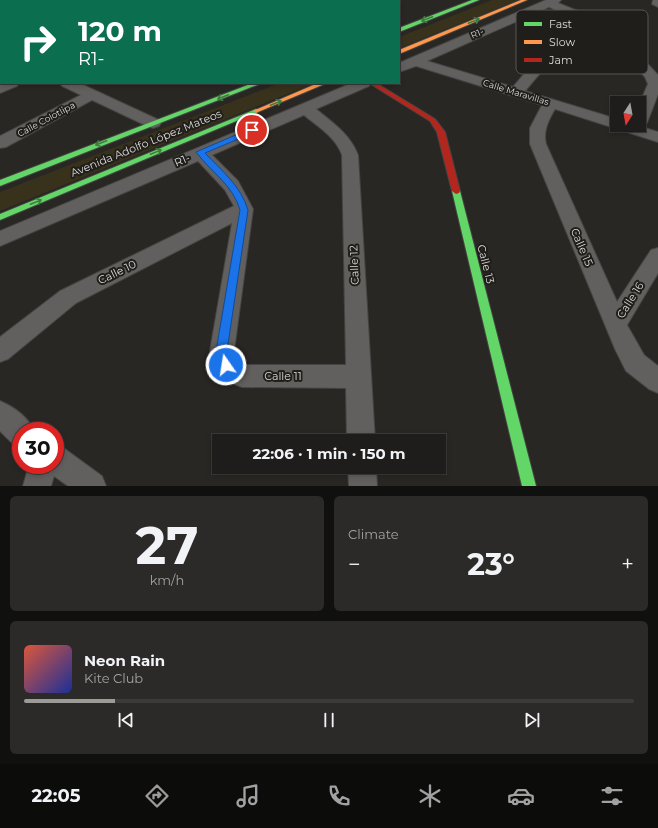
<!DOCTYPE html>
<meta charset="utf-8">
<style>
body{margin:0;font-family:Montserrat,sans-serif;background:#2b2a28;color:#f1f3f6;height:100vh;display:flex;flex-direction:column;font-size:15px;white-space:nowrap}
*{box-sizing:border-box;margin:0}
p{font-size:13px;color:#a1a2a3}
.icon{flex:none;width:22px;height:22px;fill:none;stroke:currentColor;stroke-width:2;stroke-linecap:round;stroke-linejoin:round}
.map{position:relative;height:486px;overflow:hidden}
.panel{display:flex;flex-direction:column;gap:10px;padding:10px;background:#10100f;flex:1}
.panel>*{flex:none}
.guide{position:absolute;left:0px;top:0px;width:400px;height:84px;box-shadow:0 2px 6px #0003,0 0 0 1px #3c3b3a;background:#0b6e4f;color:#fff;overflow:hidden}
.needle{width:26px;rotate:191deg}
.fabs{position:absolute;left:610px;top:96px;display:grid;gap:8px}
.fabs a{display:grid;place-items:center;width:36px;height:36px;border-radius:0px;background:#1e1d1b;box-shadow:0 2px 6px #0003,0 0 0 1px #3c3b3a;font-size:20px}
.speed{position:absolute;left:12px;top:422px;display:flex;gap:8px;font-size:20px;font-weight:700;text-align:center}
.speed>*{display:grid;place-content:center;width:52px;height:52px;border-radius:50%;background:#1e1d1b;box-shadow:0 2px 6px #0003,0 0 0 1px #3c3b3a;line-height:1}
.speed .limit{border:6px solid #d22;background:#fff;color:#111}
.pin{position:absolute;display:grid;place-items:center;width:34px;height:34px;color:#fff;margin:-17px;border:2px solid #fff;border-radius:50%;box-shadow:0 1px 4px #0007}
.me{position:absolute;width:44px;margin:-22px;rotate:347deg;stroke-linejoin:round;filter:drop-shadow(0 0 3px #0008)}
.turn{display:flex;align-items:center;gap:14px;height:84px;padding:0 12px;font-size:18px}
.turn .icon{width:52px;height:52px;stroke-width:2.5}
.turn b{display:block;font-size:28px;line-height:34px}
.big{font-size:30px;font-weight:700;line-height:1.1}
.panel .card{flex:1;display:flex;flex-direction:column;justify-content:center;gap:6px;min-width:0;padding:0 14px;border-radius:6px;background:#2b2a28}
.panel .dial{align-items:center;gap:0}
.dial b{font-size:52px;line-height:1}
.song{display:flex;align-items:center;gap:12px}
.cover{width:48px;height:48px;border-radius:6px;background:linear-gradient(135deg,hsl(10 70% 55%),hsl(230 70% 35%))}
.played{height:4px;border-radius:2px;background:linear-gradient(90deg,#9c9b98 15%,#3c3b3a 15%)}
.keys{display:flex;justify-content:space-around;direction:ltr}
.heat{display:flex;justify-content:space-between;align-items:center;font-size:22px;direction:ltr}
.panel .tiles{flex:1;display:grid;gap:10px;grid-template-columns:1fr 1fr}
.card:last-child{grid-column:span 2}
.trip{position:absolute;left:212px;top:434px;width:234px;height:40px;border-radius:0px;background:#1e1d1b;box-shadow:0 2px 6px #0003,0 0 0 1px #3c3b3a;font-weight:700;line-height:40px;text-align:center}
.tab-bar{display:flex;height:64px;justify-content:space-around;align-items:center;background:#0c0c0b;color:#a1a2a3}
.tab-bar .icon{width:28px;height:28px}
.tab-bar .active{color:#9c9b98}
.tab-bar b{font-size:18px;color:#f1f3f6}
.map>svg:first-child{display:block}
.green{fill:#38311c}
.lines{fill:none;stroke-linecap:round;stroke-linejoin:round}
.street-casing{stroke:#454442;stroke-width:2}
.fast-casing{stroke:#454442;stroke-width:2}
.slow-casing{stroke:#454442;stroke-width:2}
.jam-casing{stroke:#454442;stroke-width:2}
.street{fill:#61605e;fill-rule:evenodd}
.fast{fill:#63d668;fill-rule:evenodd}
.slow{fill:#ff974d;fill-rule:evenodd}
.jam{fill:#b3261e;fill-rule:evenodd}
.wall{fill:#4e4c43}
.shaded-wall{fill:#383730}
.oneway{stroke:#427a41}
.route{fill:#1a73e8;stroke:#114b97}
.labels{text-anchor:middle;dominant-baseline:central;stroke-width:4;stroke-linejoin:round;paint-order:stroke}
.far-street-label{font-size:9px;fill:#dbdad7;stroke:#201e1a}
.street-label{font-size:11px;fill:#dbdad7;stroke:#201e1a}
.key{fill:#201e1a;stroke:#585653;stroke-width:1}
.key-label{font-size:11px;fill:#dbdad7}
</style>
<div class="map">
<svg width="658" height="486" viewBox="0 0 658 486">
<rect width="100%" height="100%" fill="#282724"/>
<path class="green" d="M 492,0 L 518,0 L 399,48 L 399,37 Z
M 280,83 L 314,83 L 0,211 L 0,192 Z"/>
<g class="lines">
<defs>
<path id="street" d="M 18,0 L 32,0 L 17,1 Z
M 175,0 L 188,0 L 174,1 Z
M 213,0 L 227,0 L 228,1 L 214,1 Z
M 330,0 L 343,0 L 329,1 Z
M 546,0 L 561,0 L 558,3 L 610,24 L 658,75 L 658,94 L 647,123 L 642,127 L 658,132 L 658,142 L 555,109 C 548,121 543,131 546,144 L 617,302 L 651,250 L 658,248 L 658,273 L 627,325 L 644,355 L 658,366 L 658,393 L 649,389 L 626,371 L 615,349 L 530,144 L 530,128 L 542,105 L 416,66 L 399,72 L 399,63 ZM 549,7 L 596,27 L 542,53 L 513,87 L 427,61 ZM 604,32 L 645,77 L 648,84 L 639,105 L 639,125 L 617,125 L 617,119 L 525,91 L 552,59 Z
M 653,0 L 658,0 L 658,7 L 652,4 Z
M 0,49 L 1,49 L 1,57 L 0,57 Z
M 0,83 L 19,83 L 17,86 L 0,93 Z
M 60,83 L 79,83 L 159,120 L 161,123 L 159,126 L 153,128 L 147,126 L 92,100 L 6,147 L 0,148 L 0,136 L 81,95 L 62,86 Z
M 352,83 L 371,83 L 369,86 L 316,109 C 333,123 350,134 358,155 L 375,441 L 347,441 L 346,388 L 242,387 L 229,382 L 219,374 L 212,360 L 210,351 L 232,223 L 76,303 L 8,359 L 0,362 L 0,337 L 60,291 L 234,206 L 225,190 L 198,161 L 0,246 L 0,231 ZM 304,115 C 318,127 335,136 342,155 L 346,365 L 245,365 L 237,358 L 234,351 L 253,209 L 238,181 L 212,155 Z
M 0,401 C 14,407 28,417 34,431 L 21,431 L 21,445 L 11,442 L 0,431 Z
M 55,445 L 65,449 L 102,476 L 106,486 L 68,486 L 54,476 L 51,486 L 23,486 L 29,465 L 55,465 Z
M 348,467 L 376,467 L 377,486 L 349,486 Z"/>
<path id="fast" d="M 472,0 L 479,0 L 399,32 L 399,28 Z
M 253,83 L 262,83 L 0,186 L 0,180 Z
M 256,109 L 258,110 L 258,112 L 0,220 L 0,214 Z
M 456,188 L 460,191 L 536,486 L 522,486 L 452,191 Z"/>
<path id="slow" d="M 521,0 L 527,0 L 399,54 L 399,50 Z
M 318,83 L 327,83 L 258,112 L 256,113 L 253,111 Z"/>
<path id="jam" d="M 369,83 L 376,83 L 435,119 L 445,132 L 460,191 L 459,193 L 456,194 L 452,191 L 437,132 L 430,121 Z"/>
</defs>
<use href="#street" class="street-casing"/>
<use href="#fast" class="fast-casing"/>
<use href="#slow" class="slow-casing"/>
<use href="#jam" class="jam-casing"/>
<use href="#street" class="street"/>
<use href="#fast" class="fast"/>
<use href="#slow" class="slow"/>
<use href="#jam" class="jam"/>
</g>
<path class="wall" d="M 114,0 L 136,0 L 134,1 L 115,1 Z"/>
<path class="shaded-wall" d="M 125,0 L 136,0 L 134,1 L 125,1 Z"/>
<defs><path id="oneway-shaft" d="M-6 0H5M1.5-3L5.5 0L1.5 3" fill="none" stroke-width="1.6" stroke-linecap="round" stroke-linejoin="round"/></defs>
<g class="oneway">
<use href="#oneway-shaft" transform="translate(427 19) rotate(159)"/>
<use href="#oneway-shaft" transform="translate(474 21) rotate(-22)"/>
<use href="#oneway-shaft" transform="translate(223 97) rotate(159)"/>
<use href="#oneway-shaft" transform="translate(276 103) rotate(-22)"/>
<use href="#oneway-shaft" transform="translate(101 143) rotate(159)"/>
<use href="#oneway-shaft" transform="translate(156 152) rotate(-22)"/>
<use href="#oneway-shaft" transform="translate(36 202) rotate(-22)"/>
</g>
<path class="route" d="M 252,128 L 255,129 L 255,132 L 205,153 C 221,170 241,186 248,210 L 227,351 L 228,357 L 232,365 L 230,369 L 226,370 C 219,367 217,358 216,351 L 240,210 C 233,185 211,172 196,152 Z"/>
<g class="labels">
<g class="far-street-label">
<text transform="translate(477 33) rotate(-23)">R1-</text>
<text transform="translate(516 92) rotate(17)">Calle Maravillas</text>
<text transform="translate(46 119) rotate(-28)">Calle Colotlipa</text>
</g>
<g class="street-label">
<text transform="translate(146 143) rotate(-22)">Avenida Adolfo López Mateos</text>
<text transform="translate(182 160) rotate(-23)">R1-</text>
<text transform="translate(582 247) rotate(67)">Calle 15</text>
<text transform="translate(486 264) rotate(76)">Calle 13</text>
<text transform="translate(354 265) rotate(-92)">Calle 12</text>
<text transform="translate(117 272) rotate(-26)">Calle 10</text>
<text transform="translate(630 300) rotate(-58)">Calle 16</text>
<text x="283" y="376">Calle 11</text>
</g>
</g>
<rect x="516" y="10" width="132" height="64" rx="6" class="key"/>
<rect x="524" y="22" width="18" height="4" fill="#63d668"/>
<rect x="524" y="40" width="18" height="4" fill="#ff974d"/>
<rect x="524" y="58" width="18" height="4" fill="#b3261e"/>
<g class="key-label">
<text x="549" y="28">Fast</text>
<text x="549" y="46">Slow</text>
<text x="549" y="64">Jam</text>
</g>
</svg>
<div class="fabs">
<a><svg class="needle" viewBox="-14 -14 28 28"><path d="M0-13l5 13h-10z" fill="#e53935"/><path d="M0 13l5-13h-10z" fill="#a1a2a3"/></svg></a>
</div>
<div class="speed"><div class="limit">30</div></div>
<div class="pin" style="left:252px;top:130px;background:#d93025"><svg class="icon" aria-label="arrive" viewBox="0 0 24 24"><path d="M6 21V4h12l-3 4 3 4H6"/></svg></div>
<svg class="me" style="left:226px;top:365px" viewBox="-20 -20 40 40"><circle r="17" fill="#1a73e8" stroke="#fff" stroke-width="3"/><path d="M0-11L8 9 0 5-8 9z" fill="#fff"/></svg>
<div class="trip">22:06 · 1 min · 150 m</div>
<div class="guide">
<div class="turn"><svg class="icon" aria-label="right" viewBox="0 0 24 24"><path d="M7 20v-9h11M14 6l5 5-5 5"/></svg><div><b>120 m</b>R1-</div></div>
</div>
</div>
<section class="panel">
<div class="tiles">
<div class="card dial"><b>27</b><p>km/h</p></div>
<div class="card"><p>Climate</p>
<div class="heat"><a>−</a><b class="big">23°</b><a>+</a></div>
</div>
<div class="card">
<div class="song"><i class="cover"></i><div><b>Neon Rain</b><p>Kite Club</p></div></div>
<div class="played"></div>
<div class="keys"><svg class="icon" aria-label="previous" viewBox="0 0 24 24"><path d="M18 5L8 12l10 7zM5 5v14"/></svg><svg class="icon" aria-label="pause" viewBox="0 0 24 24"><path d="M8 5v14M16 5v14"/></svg><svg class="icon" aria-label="next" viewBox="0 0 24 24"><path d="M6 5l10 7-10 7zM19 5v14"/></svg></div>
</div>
</div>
</section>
<nav class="tab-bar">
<b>22:05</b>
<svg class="icon active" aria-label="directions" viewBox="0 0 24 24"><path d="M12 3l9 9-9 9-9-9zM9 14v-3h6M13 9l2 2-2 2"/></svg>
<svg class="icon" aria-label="music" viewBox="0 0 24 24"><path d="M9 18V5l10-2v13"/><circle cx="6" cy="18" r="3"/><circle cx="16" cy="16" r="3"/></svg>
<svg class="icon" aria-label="phone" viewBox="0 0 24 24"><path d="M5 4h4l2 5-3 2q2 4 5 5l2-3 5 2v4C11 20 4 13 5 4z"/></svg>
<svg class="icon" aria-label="climate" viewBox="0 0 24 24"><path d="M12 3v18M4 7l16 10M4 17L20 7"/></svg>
<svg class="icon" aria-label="car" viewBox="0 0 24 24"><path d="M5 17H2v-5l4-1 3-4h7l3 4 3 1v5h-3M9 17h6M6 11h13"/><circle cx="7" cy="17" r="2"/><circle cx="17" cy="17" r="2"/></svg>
<svg class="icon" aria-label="filters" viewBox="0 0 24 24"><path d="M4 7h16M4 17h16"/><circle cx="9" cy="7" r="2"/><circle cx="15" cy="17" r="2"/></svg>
</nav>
